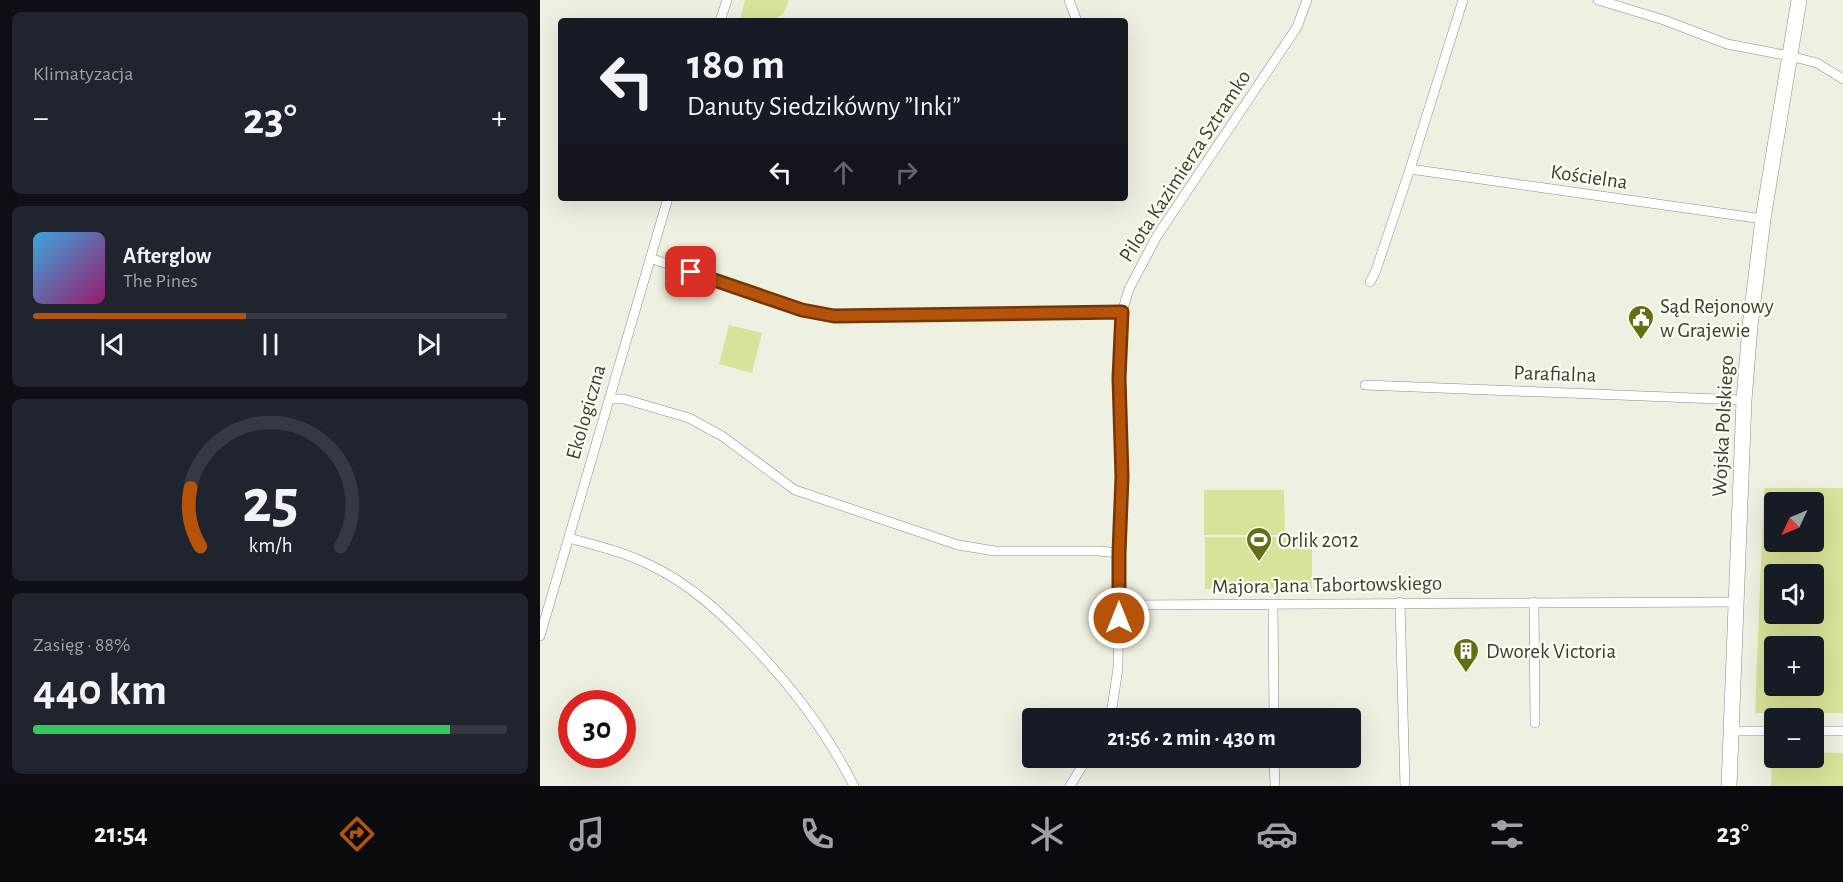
<!DOCTYPE html>
<html lang="pl">
<meta charset="utf-8">
<style>
body{margin:0;font-family:"Alegreya Sans",sans-serif;background:#20242c;color:#f1f3f6;height:100vh;display:flex;flex-direction:column;font-size:22px;white-space:nowrap}
*{box-sizing:border-box;margin:0}
p{font-size:20px;color:#9ea1a6}
.icon{flex:none;width:33px;height:33px;fill:none;stroke:currentColor;stroke-width:2;stroke-linecap:round;stroke-linejoin:round}
.map{position:relative;flex:1;overflow:hidden}
.sheet{display:flex;flex-direction:column;gap:12px;padding:12px;background:#0d0f14;width:540px}
.sheet>*{flex:none}
.hud{position:absolute;left:18px;top:18px;width:570px;height:183px;border-radius:6px;box-shadow:0 6px 24px #0002;background:#171b24;color:#f1f3f6;overflow:hidden}
.needle{width:39px;rotate:226deg}
.tools{position:absolute;left:1224px;top:492px;display:grid;gap:12px}
.tools a{display:grid;place-items:center;width:60px;height:60px;border-radius:6px;background:#171b24;box-shadow:0 6px 24px #0002;font-size:30px}
.speed{position:absolute;left:18px;top:690px;display:flex;gap:12px;font-size:30px;font-weight:700;text-align:center}
.speed>*{display:grid;place-content:center;width:78px;height:78px;border-radius:50%;background:#171b24;box-shadow:0 6px 24px #0002;line-height:1}
.speed .limit{border:9px solid #d22;background:#fff;color:#111}
.pin{position:absolute;display:grid;place-items:center;width:51px;height:51px;color:#fff;margin:-26px;border-radius:12px;box-shadow:0 3px 9px #0006}
.me{position:absolute;width:66px;margin:-33px;rotate:0deg;stroke-linejoin:round;filter:drop-shadow(0 0 4px #0008)}
.turn{display:flex;align-items:center;gap:21px;height:126px;padding:0 30px;font-size:27px}
.turn .icon{width:78px;height:78px;stroke-width:2.5}
.turn b{display:block;font-size:42px;line-height:51px}
.lanes{display:flex;align-items:center;height:57px;padding:0 30px;background:#0003;justify-content:center;gap:30px;direction:ltr}
.lanes .off{opacity:.35}
.big{font-size:45px;font-weight:700;line-height:1.1}
.sheet .widget{flex:1;display:flex;flex-direction:column;justify-content:center;gap:9px;min-width:0;padding:0 21px;border-radius:9px;background:#20242c}
.sheet .dial{align-items:center;gap:0}
.dial svg{height:156px;overflow:visible;fill:none;stroke:#363941;stroke-width:7;stroke-linecap:round;text-anchor:middle}
.dial text{fill:#f1f3f6;stroke:none}
.song{display:flex;align-items:center;gap:18px}
.cover{width:72px;height:72px;border-radius:9px;background:linear-gradient(135deg,hsl(200 70% 55%),hsl(320 70% 35%))}
.played{height:6px;border-radius:3px;background:linear-gradient(90deg,#b45309 45%,#363941 45%)}
.keys{display:flex;justify-content:space-around;direction:ltr}
.heat{display:flex;justify-content:space-between;align-items:center;font-size:33px;direction:ltr}
.charge{height:9px;border-radius:4px;background:linear-gradient(90deg,#34c759 88%,#363941 0)}
.trip{position:absolute;left:482px;top:708px;width:339px;height:60px;border-radius:6px;background:#171b24;box-shadow:0 6px 24px #0002;font-weight:700;line-height:60px;text-align:center}
.tabs{display:flex;height:96px;justify-content:space-around;align-items:center;background:#090b0e;color:#9ea1a6}
.tabs .icon{width:42px;height:42px}
.tabs .current{color:#b45309}
.tabs b{font-size:27px;color:#f1f3f6}
main{display:flex;flex:1;min-height:0}
.map>svg:first-child{display:block}
.green{fill:#d7e398;fill-rule:evenodd}
.lines{fill:none;stroke-linecap:round;stroke-linejoin:round}
.minor-casing{stroke:#8a8d7f;stroke-width:10}
.primary-casing{stroke:#8a8d7f;stroke-width:16}
.minor{stroke:#fff;stroke-width:9}
.primary{stroke:#fff;stroke-width:15}
.route-casing{stroke:#753606;stroke-width:15}
.route{stroke:#b45309;stroke-width:10}
.labels{text-anchor:middle;dominant-baseline:central;stroke-width:4.5;stroke-linejoin:round;paint-order:stroke}
.street-label{font-size:21px;fill:#3b3c36;stroke:#fbfeee}
.poi-label{font-size:21px;fill:#3b3c36;stroke:#fbfeee;text-anchor:start}
</style>
<main>
<section class="sheet">
<div class="widget"><p>Klimatyzacja</p>
<div class="heat"><a>−</a><b class="big">23°</b><a>+</a></div>
</div>
<div class="widget">
<div class="song"><i class="cover"></i><div><b>Afterglow</b><p>The Pines</p></div></div>
<div class="played"></div>
<div class="keys"><svg class="icon" aria-label="previous" viewBox="0 0 24 24"><path d="M18 5L8 12l10 7zM5 5v14"/></svg><svg class="icon" aria-label="pause" viewBox="0 0 24 24"><path d="M8 5v14M16 5v14"/></svg><svg class="icon" aria-label="next" viewBox="0 0 24 24"><path d="M6 5l10 7-10 7zM19 5v14"/></svg></div>
</div>
<div class="widget dial"><svg viewBox="0 0 100 80">
<path d="M14 69A42 42 0 1 1 86 69"/>
<path d="M14 69A42 42 0 0 1 9 39" stroke="#b45309"/>
<text x="50" y="56" font-size="32" font-weight="700">25</text>
<text x="50" y="72" font-size="11">km/h</text>
</svg></div>
<div class="widget"><p>Zasięg · 88%</p><b class="big">440 km</b><div class="charge"></div></div>
</section>
<div class="map">
<svg width="1303" height="786" viewBox="0 0 1303 786">
<rect width="100%" height="100%" fill="#eef1e1"/>
<path class="green" d="M 205,0 L 249,0 L 243,14 L 231,21 L 200,21 Z
M 189,325 L 222,333 L 212,373 L 179,364 Z
M 1224,488 L 1303,488 L 1303,713 L 1215,713 ZM 1274,502 L 1274,542 L 1234,542 L 1234,502 ZM 1274,574 L 1274,614 L 1234,614 L 1234,574 ZM 1274,646 L 1274,686 L 1234,686 L 1234,646 Z
M 664,490 L 744,490 L 745,535 L 664,535 Z
M 665,537 L 772,537 L 772,588 L 665,589 Z
M 1232,751 L 1234,751 L 1234,758 L 1274,758 L 1274,752 L 1303,753 L 1303,786 L 1231,786 Z"/>
<g class="lines">
<defs>
<path id="minor" d="M 529,0 L 537,21
M 1058,0 L 1124,20 L 1187,44 L 1250,56 L 1277,63 L 1303,79
M 180,21 L 187,0
M 870,169 L 1223,219
M 110,258 L 262,310 L 294,316 L 582,312
M 830,282 L 835,273 L 870,169 L 923,0
M 825,385 L 1204,400
M 69,399 L 84,399 L 149,418 L 182,436 L 255,490 L 418,545 L 455,551 L 559,551 L 579,553
M 29,538 C 57,546 84,552 110,565 C 150,584 180,612 210,643 C 254,689 285,730 314,786
M 860,602 L 865,786
M 994,602 L 995,723
M 733,604 L 734,718
M 580,605 L 1196,602
M 0,636 L 128,198
M 567,718 L 572,708 L 578,668 L 579,553 L 582,477 L 579,378 L 582,312 L 589,289 L 617,236 L 757,27 L 767,0
M 1191,731 L 1234,731
M 1274,731 L 1303,731
M 734,758 L 735,786
M 530,786 L 547,758"/>
<path id="primary" d="M 1189,786 L 1204,400 L 1210,326 L 1223,219 L 1259,0"/>
</defs>
<use href="#minor" class="minor-casing"/>
<use href="#primary" class="primary-casing"/>
<use href="#minor" class="minor"/>
<use href="#primary" class="primary"/>
</g>
<g class="lines">
<defs>
<path id="route" d="M 151,272 L 262,310 L 294,316 L 582,312 L 579,378 L 582,477 L 579,553 L 579,618"/>
</defs>
<use href="#route" class="route-casing"/>
<use href="#route" class="route"/>
</g>
<defs>
<symbol id="civic-pin" viewBox="-11 -11 22 30"><path d="M0 17L-7.5 6A9.5 9.5 0 1 1 7.5 6Z" fill="#656e15" stroke="#fbfeee"/><path d="M-.6-6.5H3V-4.5H.6V-3L4-1V1h2V6H-6V1h2V-1L-.6-3ZM-1.2 2.5V6h2.4V2.5Z" fill="#fff"/></symbol>
<symbol id="stadium-pin" viewBox="-11 -11 22 30"><path d="M0 17L-7.5 6A9.5 9.5 0 1 1 7.5 6Z" fill="#656e15" stroke="#fbfeee"/><path d="M0-5a6.5 5 0 1 0 0 10a6.5 5 0 1 0 0-10ZM-3.5-1.8h7v3.6h-7Z" fill="#fff"/></symbol>
<symbol id="building-pin" viewBox="-11 -11 22 30"><path d="M0 17L-7.5 6A9.5 9.5 0 1 1 7.5 6Z" fill="#656e15" stroke="#fbfeee"/><path d="M-4-6H4V6H1V3H-1V6H-4ZM-2.5-4.3h1.7v1.8h-1.7ZM.8-4.3h1.7v1.8H.8ZM-2.5-1h1.7V.8h-1.7ZM.8-1h1.7V.8H.8Z" fill="#fff"/></symbol>
</defs>
<g fill-rule="evenodd">
<use href="#civic-pin" x="1086" y="303" width="30" height="40"/>
<use href="#stadium-pin" x="704" y="525" width="30" height="40"/>
<use href="#building-pin" x="911" y="636" width="30" height="40"/>
</g>
<g class="labels">
<g class="street-label">
<text transform="translate(645 166) rotate(-57)">Pilota Kazimierza Sztramko</text>
<text transform="translate(1049 177) rotate(8)">Kościelna</text>
<text transform="translate(1015 374) rotate(2)">Parafialna</text>
<text transform="translate(46 412) rotate(-74)">Ekologiczna</text>
<text transform="translate(1183 426) rotate(-87)">Wojska Polskiego</text>
<text transform="translate(787 585) rotate(-1)">Majora Jana Tabortowskiego</text>
</g>
<g class="poi-label">
<text x="1120" y="306">Sąd Rejonowy<tspan x="1120" dy="24">w Grajewie</tspan></text>
<text x="738" y="540">Orlik 2012</text>
<text x="946" y="651">Dworek Victoria</text>
</g>
</g>
</svg>
<div class="tools">
<a><svg class="needle" viewBox="-14 -14 28 28"><path d="M0-13l5 13h-10z" fill="#e53935"/><path d="M0 13l5-13h-10z" fill="#9ea1a6"/></svg></a>
<a><svg class="icon" aria-label="sound" viewBox="0 0 24 24"><path d="M4 9h4l5-4v14l-5-4H4zM17 9q2 3 0 6"/></svg></a>
<a>+</a>
<a>−</a>
</div>
<div class="speed"><div class="limit">30</div></div>
<div class="pin" style="left:151px;top:272px;background:#d93025"><svg class="icon" aria-label="arrive" viewBox="0 0 24 24"><path d="M6 21V4h12l-3 4 3 4H6"/></svg></div>
<svg class="me" style="left:579px;top:618px" viewBox="-20 -20 40 40"><circle r="17" fill="#b45309" stroke="#fff" stroke-width="3"/><path d="M0-11L8 9 0 5-8 9z" fill="#fff"/></svg>
<div class="trip">21:56 · 2 min · 430 m</div>
<div class="hud">
<div class="turn"><svg class="icon" aria-label="left" viewBox="0 0 24 24"><path d="M17 20v-9H6M10 6l-5 5 5 5"/></svg><div><b>180 m</b>Danuty Siedzikówny ”Inki”</div></div>
<div class="lanes"><svg class="icon" aria-label="left" viewBox="0 0 24 24"><path d="M17 20v-9H6M10 6l-5 5 5 5"/></svg><svg class="icon off" aria-label="ahead" viewBox="0 0 24 24"><path d="M12 20V5M6 11l6-6 6 6"/></svg><svg class="icon off" aria-label="right" viewBox="0 0 24 24"><path d="M7 20v-9h11M14 6l5 5-5 5"/></svg></div>
</div>
</div>
</main>
<nav class="tabs">
<b>21:54</b>
<svg class="icon current" aria-label="directions" viewBox="0 0 24 24"><path d="M12 3l9 9-9 9-9-9zM9 14v-3h6M13 9l2 2-2 2"/></svg>
<svg class="icon" aria-label="music" viewBox="0 0 24 24"><path d="M9 18V5l10-2v13"/><circle cx="6" cy="18" r="3"/><circle cx="16" cy="16" r="3"/></svg>
<svg class="icon" aria-label="phone" viewBox="0 0 24 24"><path d="M5 4h4l2 5-3 2q2 4 5 5l2-3 5 2v4C11 20 4 13 5 4z"/></svg>
<svg class="icon" aria-label="climate" viewBox="0 0 24 24"><path d="M12 3v18M4 7l16 10M4 17L20 7"/></svg>
<svg class="icon" aria-label="car" viewBox="0 0 24 24"><path d="M5 17H2v-5l4-1 3-4h7l3 4 3 1v5h-3M9 17h6M6 11h13"/><circle cx="7" cy="17" r="2"/><circle cx="17" cy="17" r="2"/></svg>
<svg class="icon" aria-label="filters" viewBox="0 0 24 24"><path d="M4 7h16M4 17h16"/><circle cx="9" cy="7" r="2"/><circle cx="15" cy="17" r="2"/></svg>
<b>23°</b>
</nav>
